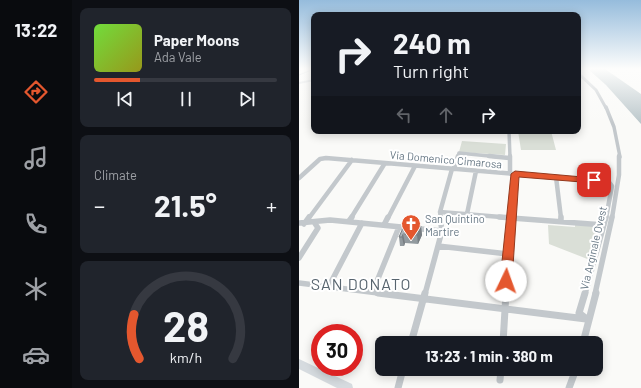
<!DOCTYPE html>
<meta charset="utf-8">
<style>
body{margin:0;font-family:Barlow,sans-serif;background:#20242c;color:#f1f3f6;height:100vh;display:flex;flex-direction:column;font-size:15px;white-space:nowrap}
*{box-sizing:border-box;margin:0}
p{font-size:13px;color:#9ea1a6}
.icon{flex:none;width:22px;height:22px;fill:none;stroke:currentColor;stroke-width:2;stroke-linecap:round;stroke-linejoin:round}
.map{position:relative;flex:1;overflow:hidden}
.sheet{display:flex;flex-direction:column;gap:8px;padding:8px;background:#0d0f14;width:227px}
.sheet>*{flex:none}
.guide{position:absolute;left:12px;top:12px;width:270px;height:122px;border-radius:8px;box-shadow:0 2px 10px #0003;background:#171b24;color:#f1f3f6;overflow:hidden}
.speed{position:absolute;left:12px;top:324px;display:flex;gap:8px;font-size:20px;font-weight:700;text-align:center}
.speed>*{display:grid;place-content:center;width:52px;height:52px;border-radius:50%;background:#171b24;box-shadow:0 2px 10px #0003;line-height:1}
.speed .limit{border:6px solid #d22;background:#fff;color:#111}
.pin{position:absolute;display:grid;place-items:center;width:34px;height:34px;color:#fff;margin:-17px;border-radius:8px;box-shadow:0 2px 6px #0006}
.me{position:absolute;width:44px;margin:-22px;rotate:3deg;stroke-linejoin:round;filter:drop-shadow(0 0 3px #0008)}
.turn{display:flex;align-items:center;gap:14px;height:84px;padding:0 16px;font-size:18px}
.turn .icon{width:52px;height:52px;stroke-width:2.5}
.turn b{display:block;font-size:28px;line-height:34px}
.lanes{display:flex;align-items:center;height:38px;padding:0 16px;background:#0003;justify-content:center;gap:20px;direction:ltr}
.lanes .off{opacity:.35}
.big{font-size:30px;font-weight:700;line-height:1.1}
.sheet .card{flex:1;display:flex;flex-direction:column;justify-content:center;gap:6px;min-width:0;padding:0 14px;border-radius:8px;background:#20242c}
.sheet .dial{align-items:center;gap:0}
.dial svg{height:104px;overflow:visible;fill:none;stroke:#363941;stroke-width:7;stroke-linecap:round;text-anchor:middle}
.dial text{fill:#f1f3f6;stroke:none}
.song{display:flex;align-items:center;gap:12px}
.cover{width:48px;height:48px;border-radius:6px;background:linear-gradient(135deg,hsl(100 70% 55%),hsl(60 70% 35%))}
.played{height:4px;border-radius:2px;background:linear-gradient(90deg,#e4572e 25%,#363941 25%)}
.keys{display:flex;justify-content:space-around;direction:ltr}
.heat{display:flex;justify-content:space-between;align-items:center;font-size:22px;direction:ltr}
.trip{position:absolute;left:76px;top:336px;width:228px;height:40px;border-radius:8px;background:#171b24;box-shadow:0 2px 10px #0003;font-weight:700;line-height:40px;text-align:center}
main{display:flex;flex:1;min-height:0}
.menu{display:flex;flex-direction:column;width:72px;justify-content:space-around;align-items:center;background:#090b0e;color:#9ea1a6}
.menu .icon{width:28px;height:28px}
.menu .on{color:#e4572e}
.menu b{font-size:18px;color:#f1f3f6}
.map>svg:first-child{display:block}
.green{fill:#dadfd7}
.water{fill:#bbc7cb}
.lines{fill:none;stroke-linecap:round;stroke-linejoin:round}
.stream{stroke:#bbc7cb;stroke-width:1}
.minor-far4{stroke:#c3c8cc;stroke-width:3}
.minor-far3{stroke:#c3c8cc;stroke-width:3.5}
.minor-far2{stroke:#c3c8cc;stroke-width:4.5}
.minor-far1{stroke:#c3c8cc;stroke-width:5.5}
.minor{stroke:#c3c8cc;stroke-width:7}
.major{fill:#d6dbdf;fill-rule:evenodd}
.wall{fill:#929a9f}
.shaded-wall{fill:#777d82}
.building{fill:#aab3b9;stroke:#777d82}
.route{fill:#e4572e;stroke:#94391e}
.labels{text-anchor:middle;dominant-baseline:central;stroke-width:4;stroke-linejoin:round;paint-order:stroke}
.street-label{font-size:11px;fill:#657683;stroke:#fff}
.poi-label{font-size:11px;fill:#657683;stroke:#fff;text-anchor:start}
.near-quarter-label{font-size:16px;letter-spacing:1px;fill:#57646e;stroke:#fff}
</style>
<main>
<nav class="menu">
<b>13:22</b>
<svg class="icon on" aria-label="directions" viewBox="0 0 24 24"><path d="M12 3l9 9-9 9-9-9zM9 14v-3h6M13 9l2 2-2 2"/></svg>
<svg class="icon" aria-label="music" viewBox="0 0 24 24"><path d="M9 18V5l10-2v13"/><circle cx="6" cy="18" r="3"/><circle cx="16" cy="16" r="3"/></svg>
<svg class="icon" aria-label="phone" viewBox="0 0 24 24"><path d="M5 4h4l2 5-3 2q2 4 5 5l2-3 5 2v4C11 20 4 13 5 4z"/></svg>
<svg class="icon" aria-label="climate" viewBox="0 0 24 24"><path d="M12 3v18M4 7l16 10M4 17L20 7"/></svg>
<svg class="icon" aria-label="car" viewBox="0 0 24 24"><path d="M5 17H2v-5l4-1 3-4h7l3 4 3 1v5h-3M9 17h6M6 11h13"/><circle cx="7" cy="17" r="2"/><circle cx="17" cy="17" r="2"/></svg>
</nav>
<section class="sheet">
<div class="card">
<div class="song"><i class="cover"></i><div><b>Paper Moons</b><p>Ada Vale</p></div></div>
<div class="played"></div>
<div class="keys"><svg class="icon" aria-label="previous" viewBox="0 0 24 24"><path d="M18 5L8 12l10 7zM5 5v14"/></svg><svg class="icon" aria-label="pause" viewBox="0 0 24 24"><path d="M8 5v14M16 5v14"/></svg><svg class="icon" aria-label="next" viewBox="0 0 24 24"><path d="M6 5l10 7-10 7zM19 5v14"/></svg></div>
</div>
<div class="card"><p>Climate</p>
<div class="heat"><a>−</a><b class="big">21.5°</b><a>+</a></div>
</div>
<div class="card dial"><svg viewBox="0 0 100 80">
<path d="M14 69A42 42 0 1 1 86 69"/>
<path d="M14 69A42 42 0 0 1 10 35" stroke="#e4572e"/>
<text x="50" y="56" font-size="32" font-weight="700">28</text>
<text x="50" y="72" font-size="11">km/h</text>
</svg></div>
</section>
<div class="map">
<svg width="342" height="388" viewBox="0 0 342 388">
<rect width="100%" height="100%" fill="#fafaf8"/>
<path class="green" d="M 219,131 L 252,131 L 257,150 L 222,150 Z
M 163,141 L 207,144 L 206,155 L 160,152 Z
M 249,225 L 276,227 L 276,225 L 297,226 L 300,229 L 291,260 L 250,244 Z"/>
<path class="water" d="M 289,69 L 306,69 L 342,94 L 342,124 L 307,85 Z"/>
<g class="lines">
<path class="stream" d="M 0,75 L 15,69"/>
<path class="minor-far4" d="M 279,73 L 297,90 L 307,108"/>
<path class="minor-far3" d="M 307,107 L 315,127 L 321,157
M 210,131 L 211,157
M 159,157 L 160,153 L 200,157"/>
<path class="minor-far2" d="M 190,156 L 210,158
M 211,156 L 211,173
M 155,169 L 159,156
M 257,177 L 262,218
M 0,178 L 21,159 L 27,158 L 310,182 L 313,186 L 307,218
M 141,212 L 213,218
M 168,214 L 177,171
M 10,218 L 53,160
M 52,218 L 86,163
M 89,218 L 116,166
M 142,218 L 141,212 L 153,169
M 212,218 L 216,174
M 313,218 L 320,175 L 320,156"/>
<path class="minor-far1" d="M 200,217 L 305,225
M 262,217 L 262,221
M 50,221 L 53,217
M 0,223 L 31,220 L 143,231
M 5,224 L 10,217
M 85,225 L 89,217
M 139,246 L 209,254
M 0,258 L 19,228 L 15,222
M 0,283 L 87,294
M 30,286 L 63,223
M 74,291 L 100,227
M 126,294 L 143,231 L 141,217
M 207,294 L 212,217
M 286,294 L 307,217
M 296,294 L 313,217"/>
<path class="minor" d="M 79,293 L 287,319
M 286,293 L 280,313 L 289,320
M 112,343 L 126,293
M 204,343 L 207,293
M 284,343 L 297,293
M 201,380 L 202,369
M 99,388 L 104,369
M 270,388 L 277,369"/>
<path class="major" d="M 15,79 L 15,81 L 0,84 L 0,82 Z
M 0,359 L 53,384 L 54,388 L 38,388 L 0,369 Z"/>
</g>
<path class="wall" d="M 122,226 L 123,235 L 119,244 L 106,243 L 105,246 L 101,246 L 100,237 Z"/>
<path class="shaded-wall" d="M 122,226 L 123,235 L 119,244 L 118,235 Z
M 104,234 L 106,243 L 105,246 L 103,237 Z"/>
<path class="building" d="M 122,226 L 118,235 L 104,234 L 103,237 L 100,237 L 104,228 Z"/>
<linearGradient id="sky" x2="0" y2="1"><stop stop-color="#96bcdc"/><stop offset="0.56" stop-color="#fdfdfc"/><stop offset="1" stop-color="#fdfdfc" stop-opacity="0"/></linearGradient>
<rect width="342" height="123" fill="url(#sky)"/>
<path class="route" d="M 216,171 L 295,178 L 299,180 L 295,183 L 220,177 L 213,281 L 212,284 L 207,286 L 203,284 L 201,281 L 212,174 Z"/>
<defs>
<symbol id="church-pin" viewBox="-11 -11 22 30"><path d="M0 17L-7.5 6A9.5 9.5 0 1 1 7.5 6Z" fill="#e4572e" stroke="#fff"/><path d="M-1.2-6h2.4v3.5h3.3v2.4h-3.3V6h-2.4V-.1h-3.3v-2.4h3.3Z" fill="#fff"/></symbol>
</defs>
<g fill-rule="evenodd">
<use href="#church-pin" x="101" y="213" width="22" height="30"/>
</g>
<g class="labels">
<g class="street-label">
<text transform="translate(147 159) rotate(5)">Via Domenico Cimarosa</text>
<text transform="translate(294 248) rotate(-77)">Via Arginale Ovest</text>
</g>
<g class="poi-label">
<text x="126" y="218">San Quintino<tspan x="126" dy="13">Martire</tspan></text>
</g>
<g class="near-quarter-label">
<text x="62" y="283">SAN DONATO</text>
</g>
</g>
</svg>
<div class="speed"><div class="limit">30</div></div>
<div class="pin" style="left:295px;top:180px;background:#d93025"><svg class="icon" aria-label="arrive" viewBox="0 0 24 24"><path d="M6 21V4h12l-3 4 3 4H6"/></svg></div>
<svg class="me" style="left:207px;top:281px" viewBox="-20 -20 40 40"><circle r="19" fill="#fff"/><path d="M0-13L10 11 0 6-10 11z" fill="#e4572e"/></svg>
<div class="trip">13:23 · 1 min · 380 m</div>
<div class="guide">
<div class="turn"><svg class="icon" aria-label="right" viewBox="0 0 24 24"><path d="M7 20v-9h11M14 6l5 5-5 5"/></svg><div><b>240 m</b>Turn right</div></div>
<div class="lanes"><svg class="icon off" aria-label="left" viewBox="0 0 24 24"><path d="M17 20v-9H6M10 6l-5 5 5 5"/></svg><svg class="icon off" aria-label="ahead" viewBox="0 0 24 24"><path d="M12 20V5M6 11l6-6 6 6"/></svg><svg class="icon" aria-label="right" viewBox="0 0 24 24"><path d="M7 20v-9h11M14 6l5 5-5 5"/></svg></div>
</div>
</div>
</main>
